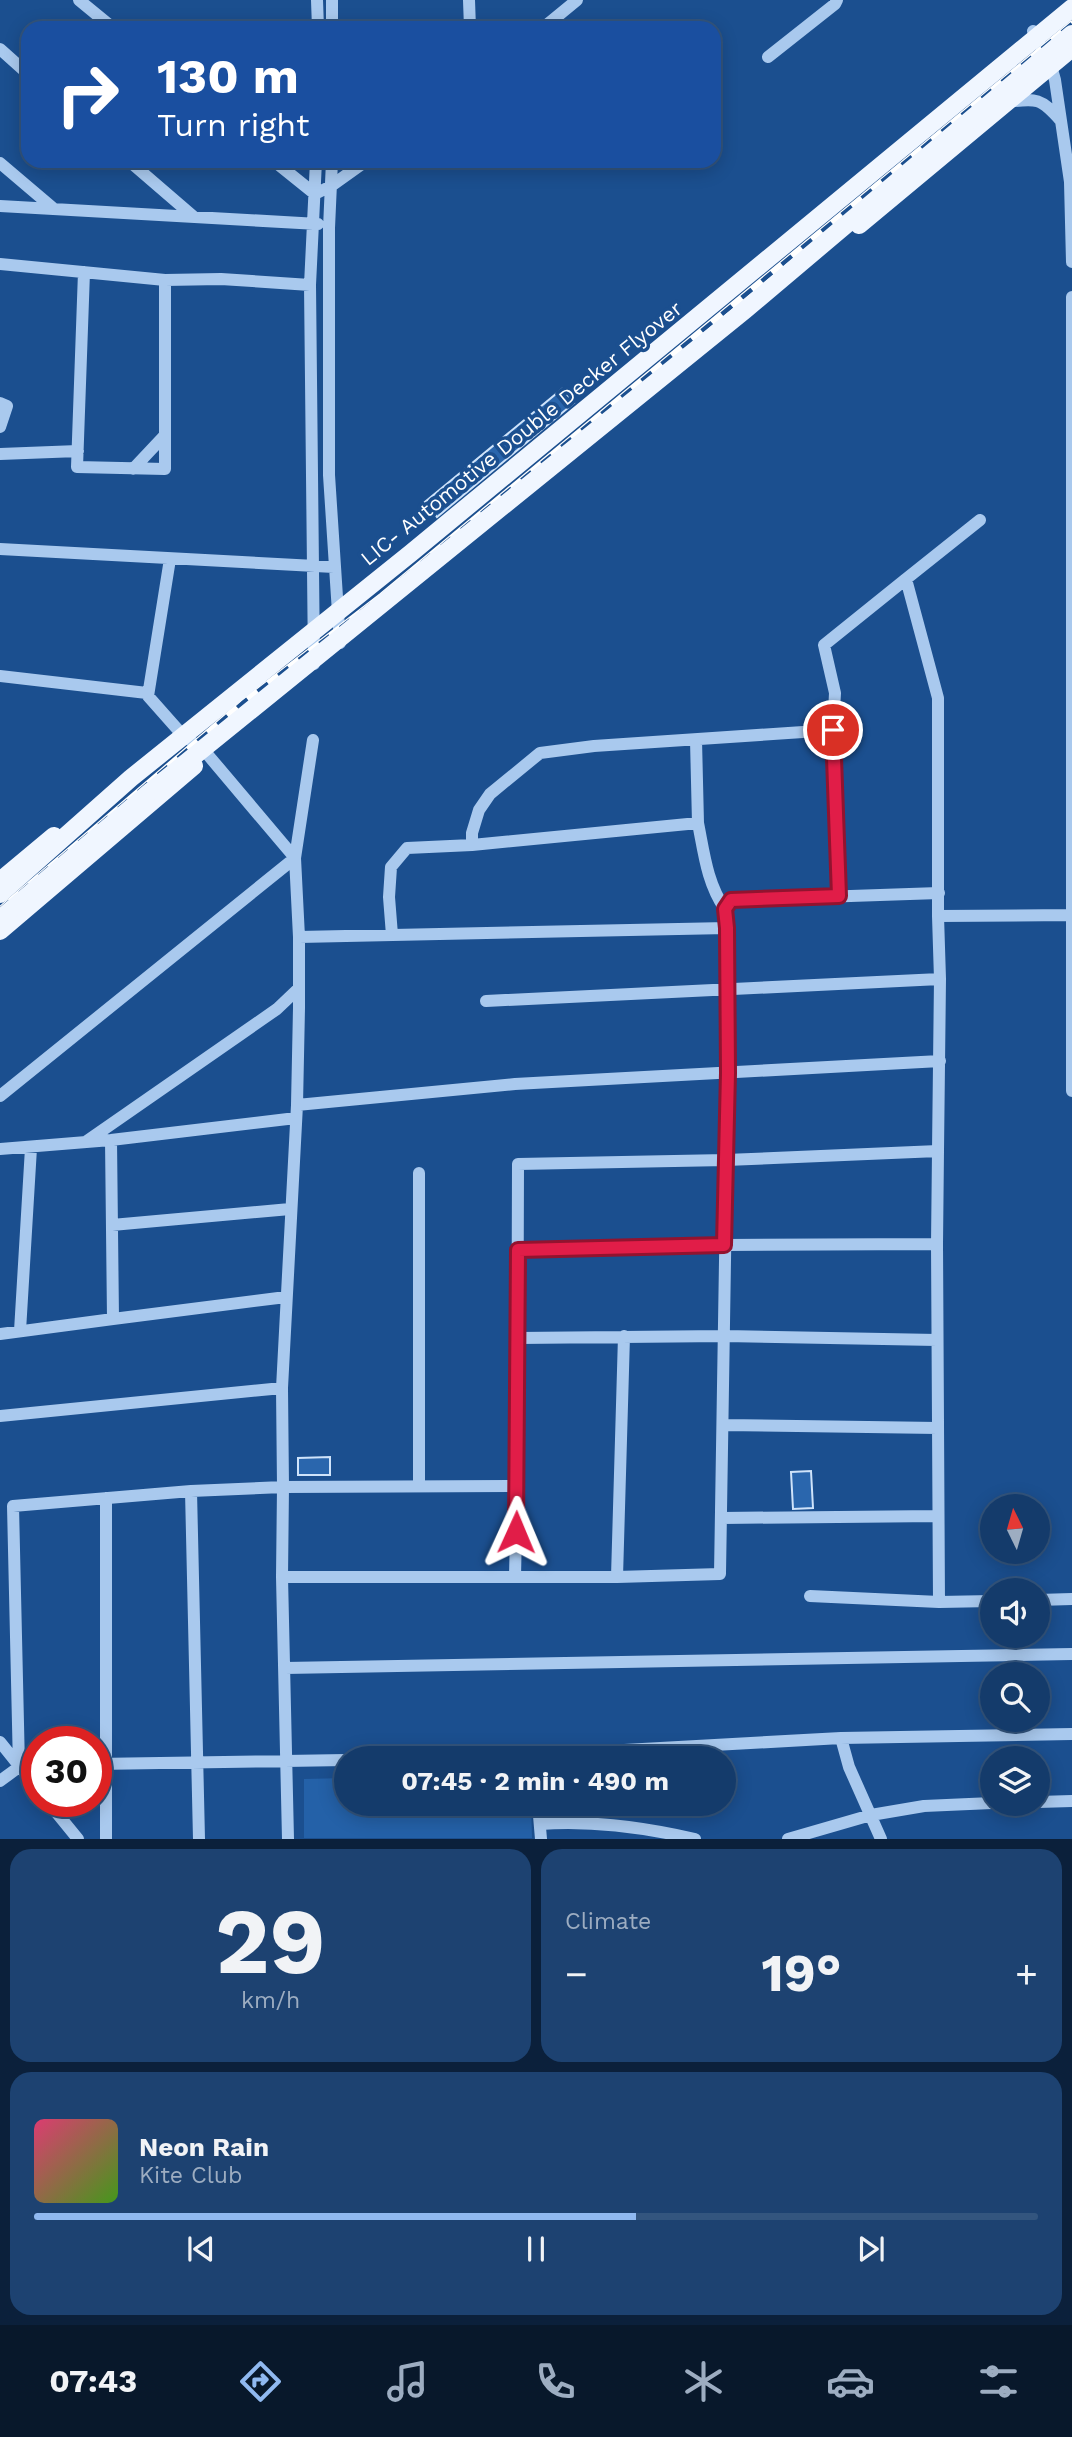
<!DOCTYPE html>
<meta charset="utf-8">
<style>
body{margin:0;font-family:"Work Sans",sans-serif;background:#1d4271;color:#f1f3f6;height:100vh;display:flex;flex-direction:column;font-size:26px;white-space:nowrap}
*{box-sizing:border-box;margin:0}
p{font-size:23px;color:#9dadc1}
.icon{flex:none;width:38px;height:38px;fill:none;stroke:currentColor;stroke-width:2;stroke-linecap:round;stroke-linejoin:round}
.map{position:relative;height:1839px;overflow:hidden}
.drawer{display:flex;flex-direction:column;gap:10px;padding:10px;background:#0b203b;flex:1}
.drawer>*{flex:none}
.hud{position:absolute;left:21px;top:21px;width:700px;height:147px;border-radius:21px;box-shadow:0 4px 18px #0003,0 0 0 2px #33557e;background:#1a4fa0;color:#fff;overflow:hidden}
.needle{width:46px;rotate:355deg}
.fabs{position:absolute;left:980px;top:1494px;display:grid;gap:14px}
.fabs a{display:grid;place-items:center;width:70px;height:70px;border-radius:50%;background:#143b6b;box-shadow:0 4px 18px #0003,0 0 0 2px #33557e;font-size:35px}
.speed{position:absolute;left:21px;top:1726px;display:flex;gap:14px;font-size:35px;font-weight:700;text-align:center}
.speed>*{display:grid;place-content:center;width:91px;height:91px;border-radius:50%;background:#143b6b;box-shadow:0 4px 18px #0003,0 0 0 2px #33557e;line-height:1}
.speed .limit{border:10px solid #d22;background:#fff;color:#111}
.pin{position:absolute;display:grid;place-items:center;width:60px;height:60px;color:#fff;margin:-30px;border:4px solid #fff;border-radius:50%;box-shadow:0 2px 7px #0007}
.me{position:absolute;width:77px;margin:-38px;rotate:1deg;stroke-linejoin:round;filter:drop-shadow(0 0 5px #0008)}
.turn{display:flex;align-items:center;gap:24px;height:147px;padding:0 21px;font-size:32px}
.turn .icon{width:91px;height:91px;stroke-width:2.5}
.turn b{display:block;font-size:49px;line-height:60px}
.big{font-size:52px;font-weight:700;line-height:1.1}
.drawer .card{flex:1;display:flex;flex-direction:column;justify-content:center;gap:10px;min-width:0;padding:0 24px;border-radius:21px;background:#1d4271}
.drawer .dial{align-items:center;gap:0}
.dial b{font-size:91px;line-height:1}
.song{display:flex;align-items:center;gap:21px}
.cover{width:84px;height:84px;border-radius:10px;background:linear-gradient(135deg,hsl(340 70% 55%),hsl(100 70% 35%))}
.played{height:7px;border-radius:4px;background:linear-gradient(90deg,#90b9f0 60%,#33557e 60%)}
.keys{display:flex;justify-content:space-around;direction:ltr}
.heat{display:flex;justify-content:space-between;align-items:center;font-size:38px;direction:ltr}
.drawer .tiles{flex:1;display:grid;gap:10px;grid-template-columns:1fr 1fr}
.card:last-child{grid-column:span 2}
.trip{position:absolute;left:334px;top:1746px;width:402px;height:70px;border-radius:35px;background:#143b6b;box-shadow:0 4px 18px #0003,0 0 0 2px #33557e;font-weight:700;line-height:70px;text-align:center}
.tab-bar{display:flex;height:112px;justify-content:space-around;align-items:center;background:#08182b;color:#9dadc1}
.tab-bar .icon{width:49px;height:49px}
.tab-bar .selected{color:#90b9f0}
.tab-bar b{font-size:32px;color:#f1f3f6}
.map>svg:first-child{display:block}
.green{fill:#2461a8}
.building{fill:#2a66ad;stroke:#cfe3fa;stroke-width:2}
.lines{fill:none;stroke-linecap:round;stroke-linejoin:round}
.minor{stroke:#a9c9ee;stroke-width:12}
.major{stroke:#f0f6ff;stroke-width:18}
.rail-casing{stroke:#fff;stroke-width:7}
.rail{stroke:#1b4f8f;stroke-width:4.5;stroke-dasharray:13;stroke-linecap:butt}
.major-bridge{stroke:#f0f6ff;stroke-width:18}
.route-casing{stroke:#92132f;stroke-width:18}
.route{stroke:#e11d48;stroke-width:12}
.labels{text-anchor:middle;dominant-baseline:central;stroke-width:7;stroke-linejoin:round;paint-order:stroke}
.street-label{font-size:21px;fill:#fff;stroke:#1b4f8f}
</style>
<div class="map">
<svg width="1072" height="1839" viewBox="0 0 1072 1839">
<rect width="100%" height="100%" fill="#1b4f8f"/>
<path class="green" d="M 346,1778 L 346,1804 L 531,1804 L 532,1838 L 304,1838 L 304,1779 Z"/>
<path class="building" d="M 562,389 L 574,403 L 437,517 L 425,502 Z
M 330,1457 L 330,1475 L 298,1475 L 298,1458 Z
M 811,1471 L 813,1508 L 793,1509 L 791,1472 Z"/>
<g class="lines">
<path class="minor" d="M 79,0 L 113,28
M 317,0 L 318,28
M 332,0 L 332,28
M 469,0 L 470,28
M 543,28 L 577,0
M 1033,31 L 1051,66 L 1055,80 L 1070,182 L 1072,262
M 0,49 L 28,74
M 768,57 L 835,4 L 837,0
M 1007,102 C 1037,98 1041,98 1061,121
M 129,161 L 194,217
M 274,161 L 315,194 L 331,186 L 366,161
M 332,161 L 329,228 L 329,475 L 340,643
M 0,163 L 53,208
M 0,206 L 318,224
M 0,264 L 165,280 L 165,469 L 77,467 L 84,272
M 165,280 L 221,279 L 310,285
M 1072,297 L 1072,1091
M 0,403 L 7,406 L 0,427
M 0,454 L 78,451
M 133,469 L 165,435
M 980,520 L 906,579 L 938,698 L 938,916 L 1072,915
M 0,549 L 334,567
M 170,559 L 148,696 L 179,731 L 208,755 L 295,858
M 314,664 L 310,285 L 316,161
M 0,676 L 147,693
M 833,730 L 835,693 L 824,645 L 906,579
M 696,740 L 698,823
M 295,858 L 313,740
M 725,909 C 707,883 704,853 698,823 L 472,845 L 472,833 L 479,810 L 490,794 L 540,753 L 594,746 L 833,730 L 840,896
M 392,935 L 389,897 L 391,867 L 407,848 L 472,845
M 299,937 L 727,928
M 486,1001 L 940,979
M 0,1096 L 295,858 L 299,937 L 299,1008 L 297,1105 L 282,1388 L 283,1487 L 517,1486 L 515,1577 L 617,1577 L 720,1574 L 728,1073 L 727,928 L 725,909 L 731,900 L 939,893
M 297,1105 L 515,1084 L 940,1061
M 111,1140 L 113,1319 L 286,1297
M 87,1141 L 277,1009 L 298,989
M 0,1149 L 111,1140 L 296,1118
M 419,1173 L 419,1486
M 112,1225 L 290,1209
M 937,1244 L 939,1602 L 992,1601
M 518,1250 L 724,1245 L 937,1244 L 938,1151
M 20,1331 L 31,1148
M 0,1334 L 113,1319
M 518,1338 L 725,1336 L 937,1340
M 0,1416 L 282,1388
M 723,1425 L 938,1428
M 517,1486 L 518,1164 L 726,1160 L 938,1151 L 940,979 L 938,916
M 191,1491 L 199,1839
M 106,1498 L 106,1839
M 722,1518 L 938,1516
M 282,1577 L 515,1577
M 617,1577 L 624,1336
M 810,1596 L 939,1602
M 1038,1600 L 1072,1599
M 285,1668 L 1072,1654
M 841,1738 L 849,1767 L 881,1839
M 0,1742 L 37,1788
M 407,1759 L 534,1755 L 841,1738 L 1072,1734
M 96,1764 L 346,1760
M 37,1766 L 19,1767 L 13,1506 L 191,1491 L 283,1487 L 282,1577 L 288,1839
M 0,1781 L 19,1767
M 47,1801 L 78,1839
M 1038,1802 L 1072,1801
M 538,1804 L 541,1839
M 540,1824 C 593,1820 643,1827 695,1839
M 788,1839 L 871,1815 L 924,1806 L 992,1803"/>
<path class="major" d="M 859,225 L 1072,48
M 0,881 L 54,836
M 0,931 L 194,766"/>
<defs>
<path id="rail" d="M 0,910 L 244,702 L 382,596 L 1072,24"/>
</defs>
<use href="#rail" class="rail-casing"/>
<use href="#rail" class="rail"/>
<path class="major-bridge" d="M 0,894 L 131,778 L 411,553 L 1072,8
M 0,919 L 146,795 L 745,310 L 1072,34"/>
</g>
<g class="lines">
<defs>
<path id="route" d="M 516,1532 L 518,1250 L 724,1245 L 728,1073 L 727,928 L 725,909 L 731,900 L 839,896 L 833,730"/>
</defs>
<use href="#route" class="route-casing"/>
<use href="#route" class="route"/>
</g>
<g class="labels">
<g class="street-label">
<text transform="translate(521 433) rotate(-39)">LIC- Automotive Double Decker Flyover</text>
</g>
</g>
</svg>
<div class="fabs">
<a><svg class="needle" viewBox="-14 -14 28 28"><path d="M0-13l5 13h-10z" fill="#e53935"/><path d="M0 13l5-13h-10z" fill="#9dadc1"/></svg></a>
<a><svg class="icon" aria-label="sound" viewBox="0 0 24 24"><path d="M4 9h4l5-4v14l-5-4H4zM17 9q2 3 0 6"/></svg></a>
<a><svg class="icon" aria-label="search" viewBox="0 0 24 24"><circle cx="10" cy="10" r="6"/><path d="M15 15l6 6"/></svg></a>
<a><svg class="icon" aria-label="layers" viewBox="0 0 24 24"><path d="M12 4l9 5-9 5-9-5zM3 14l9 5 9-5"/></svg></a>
</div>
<div class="speed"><div class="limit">30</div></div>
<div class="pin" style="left:833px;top:730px;background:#d93025"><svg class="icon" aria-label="arrive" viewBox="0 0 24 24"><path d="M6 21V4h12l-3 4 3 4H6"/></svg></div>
<svg class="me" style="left:516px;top:1532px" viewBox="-20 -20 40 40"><path d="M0-17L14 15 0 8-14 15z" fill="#e11d48" stroke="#fff" stroke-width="4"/></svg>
<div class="trip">07:45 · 2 min · 490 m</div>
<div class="hud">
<div class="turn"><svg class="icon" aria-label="right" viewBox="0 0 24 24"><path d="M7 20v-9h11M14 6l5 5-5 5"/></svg><div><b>130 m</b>Turn right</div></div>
</div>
</div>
<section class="drawer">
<div class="tiles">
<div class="card dial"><b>29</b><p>km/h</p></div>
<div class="card"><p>Climate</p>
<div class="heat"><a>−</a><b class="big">19°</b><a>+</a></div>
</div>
<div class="card">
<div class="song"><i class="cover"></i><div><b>Neon Rain</b><p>Kite Club</p></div></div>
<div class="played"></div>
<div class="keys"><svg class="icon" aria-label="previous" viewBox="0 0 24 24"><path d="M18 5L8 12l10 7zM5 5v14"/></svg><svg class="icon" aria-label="pause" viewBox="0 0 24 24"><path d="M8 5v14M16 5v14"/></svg><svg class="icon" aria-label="next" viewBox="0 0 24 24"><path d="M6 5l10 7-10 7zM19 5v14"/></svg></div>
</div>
</div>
</section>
<nav class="tab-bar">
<b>07:43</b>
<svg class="icon selected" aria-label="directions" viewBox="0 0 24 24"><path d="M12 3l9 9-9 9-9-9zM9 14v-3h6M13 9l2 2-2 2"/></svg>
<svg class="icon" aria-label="music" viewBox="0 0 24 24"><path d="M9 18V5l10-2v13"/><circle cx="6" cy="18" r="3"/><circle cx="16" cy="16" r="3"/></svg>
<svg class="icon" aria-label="phone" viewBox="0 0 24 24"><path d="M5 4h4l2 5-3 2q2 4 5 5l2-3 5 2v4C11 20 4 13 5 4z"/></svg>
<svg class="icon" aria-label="climate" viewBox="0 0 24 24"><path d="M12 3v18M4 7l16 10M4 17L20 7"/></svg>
<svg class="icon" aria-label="car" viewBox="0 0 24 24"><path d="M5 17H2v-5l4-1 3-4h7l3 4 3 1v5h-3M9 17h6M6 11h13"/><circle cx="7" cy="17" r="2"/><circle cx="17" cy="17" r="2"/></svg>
<svg class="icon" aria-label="filters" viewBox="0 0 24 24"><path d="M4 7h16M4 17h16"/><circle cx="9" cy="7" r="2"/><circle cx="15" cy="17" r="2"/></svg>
</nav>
